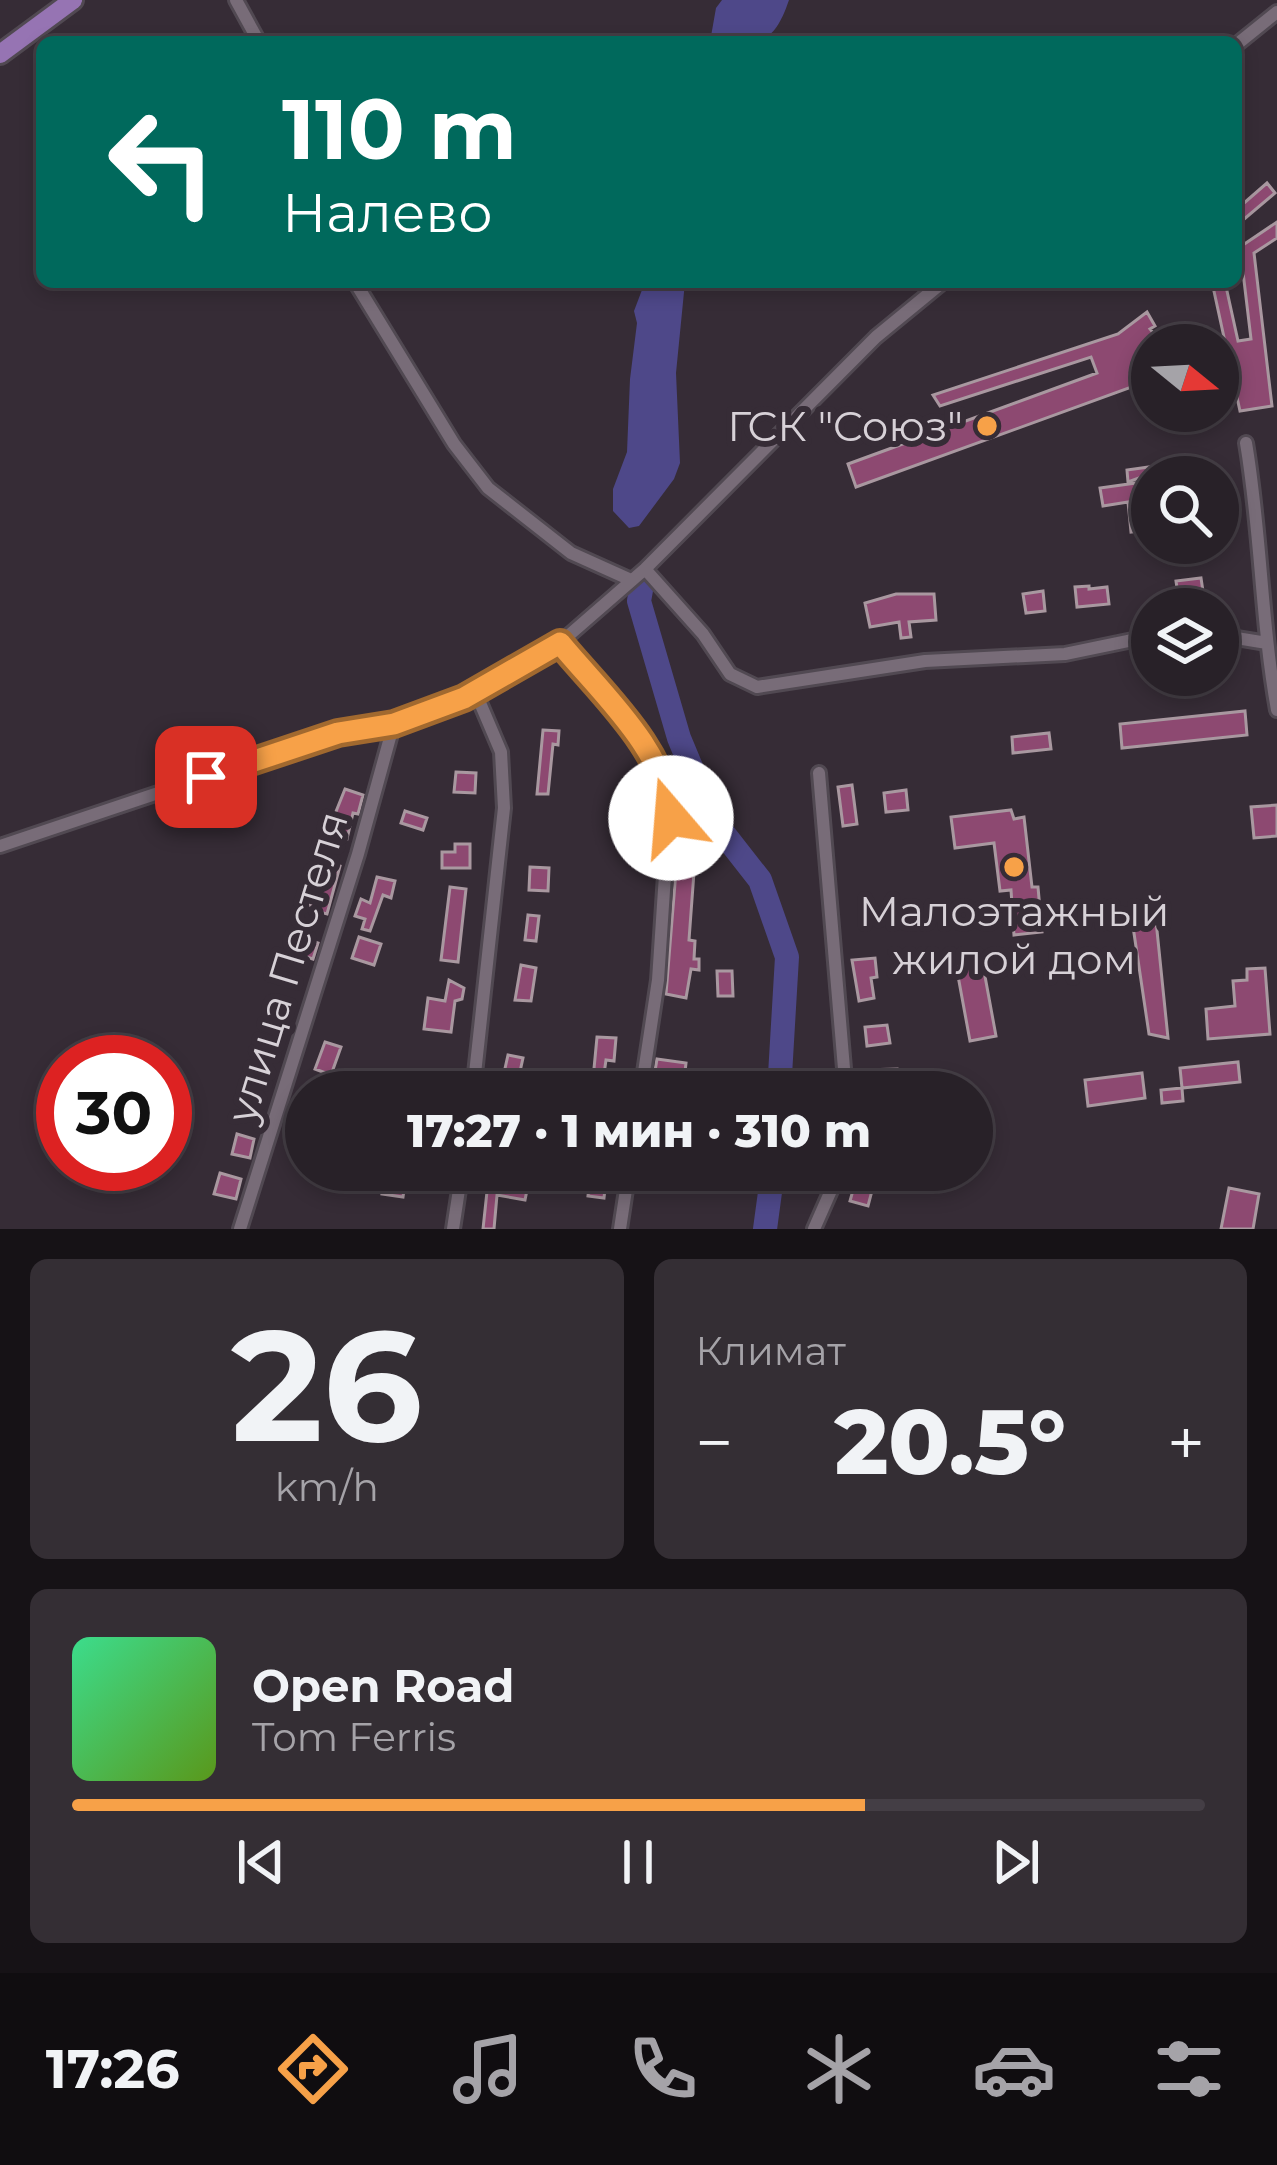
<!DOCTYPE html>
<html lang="ru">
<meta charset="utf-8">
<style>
body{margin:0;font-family:Montserrat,sans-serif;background:#342e34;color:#f1f3f6;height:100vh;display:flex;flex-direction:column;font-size:45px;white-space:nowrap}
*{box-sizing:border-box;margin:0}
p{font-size:39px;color:#a5a3a8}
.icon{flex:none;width:66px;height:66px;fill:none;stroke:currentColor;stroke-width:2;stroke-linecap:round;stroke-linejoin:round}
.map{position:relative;height:1229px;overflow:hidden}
.drawer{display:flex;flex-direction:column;gap:30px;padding:30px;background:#161216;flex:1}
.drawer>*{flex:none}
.hud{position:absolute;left:36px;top:36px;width:1206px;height:252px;border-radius:18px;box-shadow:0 6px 18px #0003,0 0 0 3px #443e45;background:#00695c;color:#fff;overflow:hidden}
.needle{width:78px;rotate:108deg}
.fabs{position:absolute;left:1131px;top:324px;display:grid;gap:24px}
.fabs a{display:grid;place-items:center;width:108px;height:108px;border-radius:50%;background:#282128;box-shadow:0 6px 18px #0003,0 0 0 3px #443e45;font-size:60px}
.speed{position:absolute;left:36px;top:1035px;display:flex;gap:24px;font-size:60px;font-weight:700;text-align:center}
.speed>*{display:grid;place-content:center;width:156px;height:156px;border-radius:50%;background:#282128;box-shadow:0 6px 18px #0003,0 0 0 3px #443e45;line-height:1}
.speed .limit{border:18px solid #d22;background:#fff;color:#111}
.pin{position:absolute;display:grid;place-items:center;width:102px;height:102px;color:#fff;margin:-51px;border-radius:24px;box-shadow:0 6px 18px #0006}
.me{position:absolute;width:132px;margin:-66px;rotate:342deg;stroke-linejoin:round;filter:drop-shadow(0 0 9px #0008)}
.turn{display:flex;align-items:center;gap:42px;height:252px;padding:0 48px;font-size:54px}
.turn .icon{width:156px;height:156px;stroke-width:2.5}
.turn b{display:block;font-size:84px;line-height:102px}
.big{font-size:90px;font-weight:800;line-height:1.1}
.drawer .tile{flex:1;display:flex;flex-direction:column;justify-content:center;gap:18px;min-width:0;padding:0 42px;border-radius:18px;background:#342e34}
.drawer .dial{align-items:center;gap:0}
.dial b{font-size:156px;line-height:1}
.song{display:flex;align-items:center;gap:36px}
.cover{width:144px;height:144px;border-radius:18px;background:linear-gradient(135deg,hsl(150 70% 55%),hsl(90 70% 35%))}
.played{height:12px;border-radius:6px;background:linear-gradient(90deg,#f7a148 70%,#443e45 70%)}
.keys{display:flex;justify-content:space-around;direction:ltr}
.heat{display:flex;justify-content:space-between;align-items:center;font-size:66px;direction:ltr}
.drawer .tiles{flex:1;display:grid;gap:30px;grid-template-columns:1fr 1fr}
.tile:last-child{grid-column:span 2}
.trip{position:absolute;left:285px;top:1071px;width:708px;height:120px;border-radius:60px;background:#282128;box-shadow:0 6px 18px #0003,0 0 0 3px #443e45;font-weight:800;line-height:120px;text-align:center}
.dock{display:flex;height:192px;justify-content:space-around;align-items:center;background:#100d10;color:#a5a3a8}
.dock .icon{width:84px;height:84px}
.dock .active{color:#f7a148}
.dock b{font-size:54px;color:#f1f3f6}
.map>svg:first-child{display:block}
.water{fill:#4e4889}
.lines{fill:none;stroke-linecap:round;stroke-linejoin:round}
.river{stroke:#4e4889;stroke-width:24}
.building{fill:#8d4971;stroke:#a998a0;stroke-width:3}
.minor-casing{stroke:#514952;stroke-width:18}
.primary-casing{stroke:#514952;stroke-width:24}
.minor{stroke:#786c78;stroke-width:12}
.primary{stroke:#9674b3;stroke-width:18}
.route-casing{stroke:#a1692f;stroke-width:30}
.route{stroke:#f7a148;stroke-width:21}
.poi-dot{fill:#f7a148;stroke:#362c36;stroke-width:4.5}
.labels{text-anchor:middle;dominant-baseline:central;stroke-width:12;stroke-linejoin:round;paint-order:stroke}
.poi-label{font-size:42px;fill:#d7d1d7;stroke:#362c36;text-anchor:end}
.street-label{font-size:42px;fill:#d7d1d7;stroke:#362c36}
</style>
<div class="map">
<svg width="1277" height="1229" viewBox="0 0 1277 1229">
<rect width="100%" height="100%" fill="#362c36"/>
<path class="water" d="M 722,0 L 789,0 C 772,50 757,42 710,42 L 716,8 Z
M 645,282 L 685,282 L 676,373 L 680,463 L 674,479 L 639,526 L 629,528 L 613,511 L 613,489 L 627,452 L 630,379 L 637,323 L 634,311 Z"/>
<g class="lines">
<path class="river" d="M 641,590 L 639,601 L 679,738 L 713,820 L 760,880 L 787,957 L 779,1092
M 765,1229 L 773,1170"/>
</g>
<path class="building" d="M 1267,183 L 1275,193 L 1236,226 L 1236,210 Z
M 1277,222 L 1277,238 L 1254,253 L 1272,406 L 1240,411 L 1212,282 L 1225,282 L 1238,341 L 1251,339 L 1240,247 Z
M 1147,312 L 1155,326 L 1150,329 L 1163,345 L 1152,345 L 1152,373 L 1129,388 L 856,487 L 848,464 L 1097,373 L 1091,357 L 940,406 L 933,395 L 1118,334 Z
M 1163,465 L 1164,469 L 1128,482 L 1127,470 Z
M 1136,483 L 1141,531 L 1131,532 L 1128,502 L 1103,506 L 1100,488 Z
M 1201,578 L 1204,598 L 1179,602 L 1176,581 Z
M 1089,586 L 1089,589 L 1107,587 L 1109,604 L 1077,607 L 1075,587 Z
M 1043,591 L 1045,611 L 1026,613 L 1023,594 Z
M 896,594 L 934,594 L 936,620 L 909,622 L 911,637 L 901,638 L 899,622 L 870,627 L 865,603 Z
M 1245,711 L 1247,735 L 1122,748 L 1120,724 Z
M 543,730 L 559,731 L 558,745 L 553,744 L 548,794 L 537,794 Z
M 1049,733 L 1051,749 L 1013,753 L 1012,737 Z
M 456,772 L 476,773 L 475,793 L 454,792 Z
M 852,785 L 857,824 L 843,826 L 838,787 Z
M 345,789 L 363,795 L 358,814 L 353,813 L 347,839 L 327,834 Z
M 906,790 L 908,810 L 886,812 L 884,793 Z
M 1277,805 L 1277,836 L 1254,838 L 1251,807 Z
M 1011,810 L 1014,819 L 1024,817 L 1032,887 L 1038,887 L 1042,932 L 1014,935 L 1011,890 L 1000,891 L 994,843 L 955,848 L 951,817 Z
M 405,811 L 427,818 L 423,830 L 401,823 Z
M 455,844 L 470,844 L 470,868 L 442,868 L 442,852 L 455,852 Z
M 326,862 L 340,866 L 327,914 L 309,909 Z
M 530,867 L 549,868 L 548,891 L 529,890 Z
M 676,871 L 694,872 L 689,940 L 695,941 L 694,959 L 699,959 L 699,970 L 691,969 L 686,998 L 666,994 Z
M 377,877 L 395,881 L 391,898 L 383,895 L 370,931 L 362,929 L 365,919 L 355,916 L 361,899 L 370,903 Z
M 450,887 L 466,889 L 458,962 L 441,960 Z
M 1155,911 L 1168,1038 L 1149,1034 L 1131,913 Z
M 528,915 L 539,916 L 536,941 L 525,940 Z
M 359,937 L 381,944 L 374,965 L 352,958 Z
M 302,938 L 318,943 L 313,959 L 297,954 Z
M 875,958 L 877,977 L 871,978 L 874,998 L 859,1001 L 852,960 Z
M 982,960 L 996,1036 L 970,1041 L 956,965 Z
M 521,965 L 536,968 L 531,1001 L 515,1000 Z
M 1265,968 L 1270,1034 L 1208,1039 L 1206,1009 L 1235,1006 L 1233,981 L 1247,980 L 1247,969 Z
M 717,971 L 732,971 L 733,996 L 718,996 Z
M 449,980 L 464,988 L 462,999 L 455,1001 L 451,1032 L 424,1029 L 428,998 L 445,1001 Z
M 887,1025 L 890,1043 L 867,1046 L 865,1027 Z
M 597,1037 L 616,1038 L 614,1061 L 606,1060 L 603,1081 L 593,1079 Z
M 325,1042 L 341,1047 L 331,1075 L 315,1069 Z
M 508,1055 L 523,1058 L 517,1085 L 502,1082 Z
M 657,1059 L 686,1063 L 684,1081 L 654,1077 Z
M 1238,1062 L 1240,1082 L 1182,1088 L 1180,1068 Z
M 897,1069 L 897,1078 L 887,1079 L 886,1092 L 864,1092 L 863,1070 Z
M 1142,1073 L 1145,1098 L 1088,1106 L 1085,1080 Z
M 1182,1088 L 1183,1101 L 1162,1103 L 1161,1090 Z
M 237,1134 L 254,1139 L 250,1158 L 232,1154 Z
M 294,1134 L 306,1137 L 302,1158 L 289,1154 Z
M 387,1170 L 407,1170 L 403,1197 L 382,1194 Z
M 220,1173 L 241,1179 L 236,1199 L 214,1194 Z
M 590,1178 L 606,1180 L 604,1198 L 588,1196 Z
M 488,1182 L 528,1185 L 525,1200 L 497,1195 L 494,1229 L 483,1229 Z
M 855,1183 L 873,1187 L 868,1206 L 850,1201 Z
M 1229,1188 L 1259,1194 L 1253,1229 L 1221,1229 Z"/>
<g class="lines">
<defs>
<path id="minor" d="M 236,0 L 259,42
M 1236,45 L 1277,12
M 355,282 L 454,444 L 488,488 L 571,553 L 631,580
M 1246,443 C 1261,531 1261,621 1277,710
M 645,569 L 703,634 L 730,674 L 757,687 L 925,661 L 1065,654 L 1152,636
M 1218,635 L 1267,643
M 560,643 C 595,686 658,747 670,800 L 658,980 L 641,1092
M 819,773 L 846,1092
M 0,846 L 337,733 L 394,723 L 464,698 L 560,643 L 645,569 L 876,337 L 943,282
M 473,1092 L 504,808 L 501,752 L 475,691
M 240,1229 L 358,854 L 394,723
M 453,1229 L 462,1170
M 620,1229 L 629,1170
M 814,1229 L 840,1170"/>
<path id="primary" d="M 0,54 L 73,0"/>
</defs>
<use href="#minor" class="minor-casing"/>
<use href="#primary" class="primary-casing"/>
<use href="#minor" class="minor"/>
<use href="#primary" class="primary"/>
</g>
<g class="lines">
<defs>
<path id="route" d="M 206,777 L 338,733 L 394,724 L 464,698 L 560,643 C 601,693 667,751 671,818"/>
</defs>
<use href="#route" class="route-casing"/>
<use href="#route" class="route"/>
</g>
<g class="poi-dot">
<circle cx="987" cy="426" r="12"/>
<circle cx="1014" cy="867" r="12"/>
</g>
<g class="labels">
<g class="poi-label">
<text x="963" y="426">ГСК "Союз"</text>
<text x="1014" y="911" text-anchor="middle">Малоэтажный<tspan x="1014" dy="48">жилой дом</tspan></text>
</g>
<g class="street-label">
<text transform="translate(287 967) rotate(-73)">улица Пестеля</text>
</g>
</g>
</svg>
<div class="fabs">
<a><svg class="needle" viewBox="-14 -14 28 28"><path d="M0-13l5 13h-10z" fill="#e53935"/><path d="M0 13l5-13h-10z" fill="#a5a3a8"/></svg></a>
<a><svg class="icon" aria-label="search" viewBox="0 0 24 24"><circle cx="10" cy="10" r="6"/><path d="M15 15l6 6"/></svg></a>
<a><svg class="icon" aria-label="layers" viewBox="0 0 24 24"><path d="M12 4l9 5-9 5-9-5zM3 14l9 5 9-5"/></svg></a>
</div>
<div class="speed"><div class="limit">30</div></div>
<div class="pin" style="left:206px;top:777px;background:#d93025"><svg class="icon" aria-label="arrive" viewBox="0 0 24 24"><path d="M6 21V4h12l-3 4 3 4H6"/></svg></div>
<svg class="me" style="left:671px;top:818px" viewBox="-20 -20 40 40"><circle r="19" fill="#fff"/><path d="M0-13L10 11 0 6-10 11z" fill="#f7a148"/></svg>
<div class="trip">17:27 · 1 мин · 310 m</div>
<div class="hud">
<div class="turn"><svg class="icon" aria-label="left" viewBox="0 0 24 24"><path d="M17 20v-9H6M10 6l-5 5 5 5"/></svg><div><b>110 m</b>Налево</div></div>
</div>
</div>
<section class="drawer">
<div class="tiles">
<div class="tile dial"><b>26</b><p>km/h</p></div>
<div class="tile"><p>Климат</p>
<div class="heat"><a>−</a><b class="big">20.5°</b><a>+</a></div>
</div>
<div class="tile">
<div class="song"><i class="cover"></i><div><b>Open Road</b><p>Tom Ferris</p></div></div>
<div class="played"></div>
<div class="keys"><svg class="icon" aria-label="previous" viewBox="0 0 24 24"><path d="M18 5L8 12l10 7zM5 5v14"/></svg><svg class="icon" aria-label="pause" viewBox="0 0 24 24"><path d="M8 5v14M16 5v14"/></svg><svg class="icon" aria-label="next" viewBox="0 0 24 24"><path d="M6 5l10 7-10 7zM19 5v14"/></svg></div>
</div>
</div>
</section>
<nav class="dock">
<b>17:26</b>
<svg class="icon active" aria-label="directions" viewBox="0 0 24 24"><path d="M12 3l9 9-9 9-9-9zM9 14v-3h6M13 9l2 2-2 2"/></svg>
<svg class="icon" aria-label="music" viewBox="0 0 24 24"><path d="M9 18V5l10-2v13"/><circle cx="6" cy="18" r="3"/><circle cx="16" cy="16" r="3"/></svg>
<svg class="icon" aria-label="phone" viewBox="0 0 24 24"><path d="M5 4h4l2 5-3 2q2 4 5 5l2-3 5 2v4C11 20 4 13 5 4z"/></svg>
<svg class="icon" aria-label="climate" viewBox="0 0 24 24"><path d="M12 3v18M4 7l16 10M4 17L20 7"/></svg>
<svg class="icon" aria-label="car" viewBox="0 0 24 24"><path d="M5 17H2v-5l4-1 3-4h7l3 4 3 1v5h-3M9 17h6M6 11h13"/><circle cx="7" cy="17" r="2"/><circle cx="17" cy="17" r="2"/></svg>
<svg class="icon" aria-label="filters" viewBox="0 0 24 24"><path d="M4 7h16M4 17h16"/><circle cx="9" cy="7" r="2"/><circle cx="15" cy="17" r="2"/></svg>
</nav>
